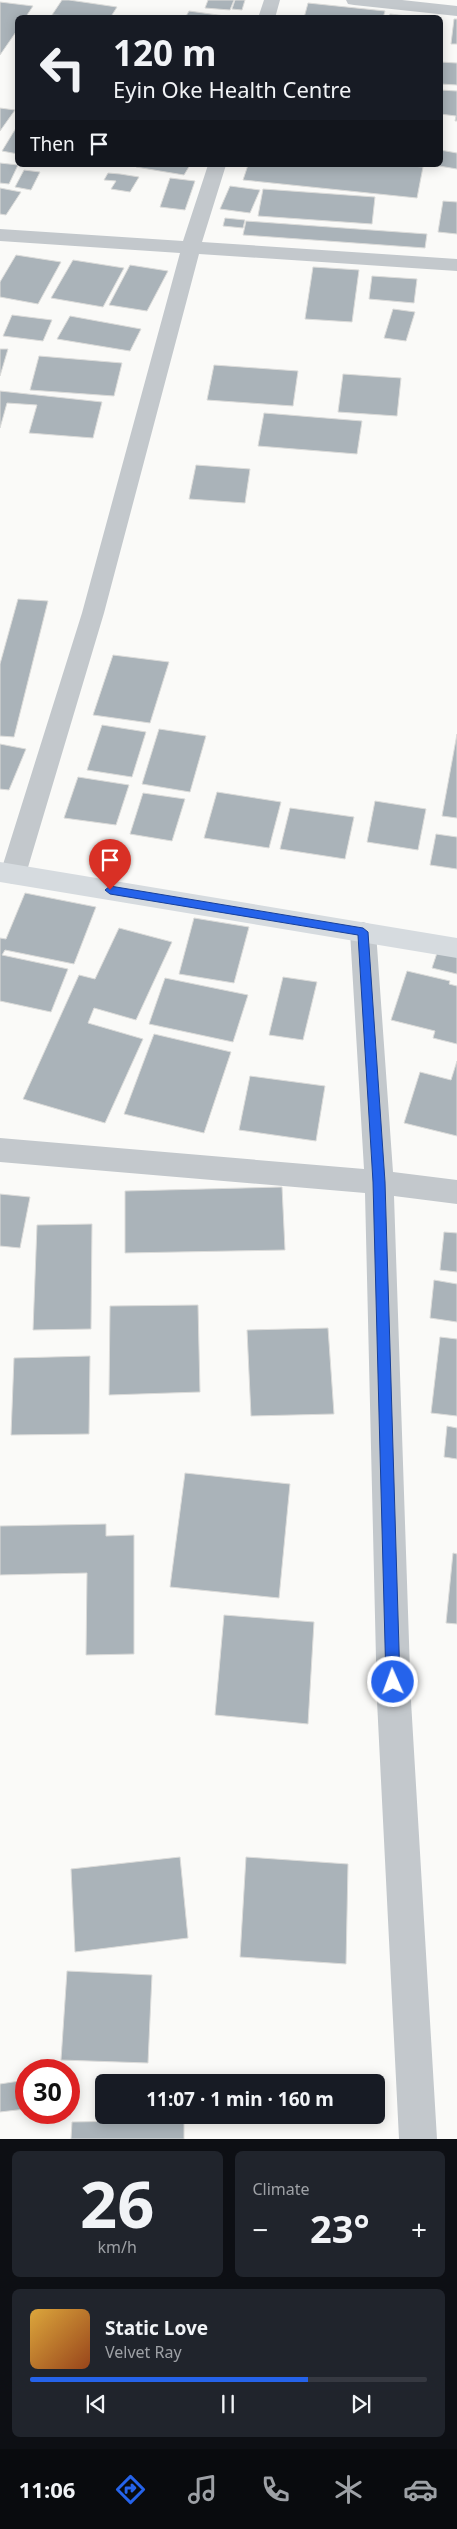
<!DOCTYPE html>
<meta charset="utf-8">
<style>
body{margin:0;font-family:"Noto Sans",sans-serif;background:#20242c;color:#f1f3f6;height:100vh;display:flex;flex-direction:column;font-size:19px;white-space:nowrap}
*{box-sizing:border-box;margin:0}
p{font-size:16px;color:#9ea1a6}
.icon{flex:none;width:28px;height:28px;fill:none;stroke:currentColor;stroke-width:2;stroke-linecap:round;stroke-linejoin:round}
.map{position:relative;height:2139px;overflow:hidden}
.sheet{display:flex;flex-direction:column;gap:12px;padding:12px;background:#0d0f14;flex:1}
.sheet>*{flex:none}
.banner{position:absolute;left:15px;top:15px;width:428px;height:152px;border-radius:8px;box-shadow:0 2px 12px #0003;background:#171b24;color:#f1f3f6;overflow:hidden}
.speed{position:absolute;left:15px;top:2059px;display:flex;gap:10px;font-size:25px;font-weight:700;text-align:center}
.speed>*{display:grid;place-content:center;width:65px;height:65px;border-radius:50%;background:#171b24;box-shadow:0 2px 12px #0003;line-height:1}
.speed .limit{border:8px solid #d22;background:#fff;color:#111}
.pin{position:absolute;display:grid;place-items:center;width:42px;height:42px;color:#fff;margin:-51px -21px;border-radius:50% 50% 50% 0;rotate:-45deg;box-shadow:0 0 5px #0007}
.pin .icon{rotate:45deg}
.me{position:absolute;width:55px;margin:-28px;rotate:358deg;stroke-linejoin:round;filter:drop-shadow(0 0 4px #0008)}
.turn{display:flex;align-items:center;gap:18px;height:105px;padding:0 15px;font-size:22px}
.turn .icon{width:65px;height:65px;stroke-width:2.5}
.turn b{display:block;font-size:35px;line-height:42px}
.then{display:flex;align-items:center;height:48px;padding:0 15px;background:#0003;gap:10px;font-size:19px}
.big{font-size:38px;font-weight:700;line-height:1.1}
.sheet .widget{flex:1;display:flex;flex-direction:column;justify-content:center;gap:8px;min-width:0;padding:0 18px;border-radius:8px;background:#20242c}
.sheet .dial{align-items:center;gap:0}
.dial b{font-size:65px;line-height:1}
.song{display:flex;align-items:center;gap:15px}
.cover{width:60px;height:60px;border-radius:8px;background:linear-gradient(135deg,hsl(40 70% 55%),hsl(20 70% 35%))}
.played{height:5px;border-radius:2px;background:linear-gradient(90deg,#2563eb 70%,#363941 70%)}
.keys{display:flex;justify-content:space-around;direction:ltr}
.heat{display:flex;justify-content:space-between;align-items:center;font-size:28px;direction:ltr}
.sheet .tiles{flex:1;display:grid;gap:12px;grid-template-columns:1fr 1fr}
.widget:last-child{grid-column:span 2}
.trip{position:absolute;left:95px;top:2074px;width:290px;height:50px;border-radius:8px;background:#171b24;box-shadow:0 2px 12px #0003;font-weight:700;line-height:50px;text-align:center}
.tabs{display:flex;height:80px;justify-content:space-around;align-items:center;background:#090b0e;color:#9ea1a6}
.tabs .icon{width:35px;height:35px}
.tabs .on{color:#2563eb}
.tabs b{font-size:22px;color:#f1f3f6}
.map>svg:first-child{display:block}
.building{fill:#aab3b9;stroke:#dcdcda}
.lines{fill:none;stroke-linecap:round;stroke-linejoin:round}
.street{fill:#c3c8cc;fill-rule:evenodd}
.primary{fill:#d6dbdf;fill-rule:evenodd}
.route{fill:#2563eb;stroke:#184099}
</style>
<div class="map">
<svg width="457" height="2139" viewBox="0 0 457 2139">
<rect width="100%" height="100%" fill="#fafaf8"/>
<path class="building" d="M 62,0 L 69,0 L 117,7 L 110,18 L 52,15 Z
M 208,0 L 234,0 L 230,10 L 205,8 Z
M 235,0 L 245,0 L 242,10 L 232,9 Z
M 0,2 L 33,6 L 25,18 L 18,18 L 18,29 L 0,55 Z
M 308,3 L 385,11 L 383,18 L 304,18 Z
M 189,11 L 232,17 L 185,18 Z
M 390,14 L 423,18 L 389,18 Z
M 454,19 L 457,19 L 457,44 L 451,44 Z
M 440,62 L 457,63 L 457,85 L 440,84 Z
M 440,90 L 457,91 L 457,121 L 455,121 L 456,116 L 440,114 Z
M 0,108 L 15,110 L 0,131 Z
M 16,128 L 18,154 L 2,151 Z
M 440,150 L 457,153 L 457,169 L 433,165 L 440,165 Z
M 0,163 L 18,165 L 9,184 L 0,183 Z
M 137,165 L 190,165 L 184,175 L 136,167 Z
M 248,165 L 399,165 L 423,167 L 417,198 L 243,180 Z
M 24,170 L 40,172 L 31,190 L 15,187 Z
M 108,173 L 120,174 L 139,177 L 130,192 L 111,189 L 116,181 L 104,180 Z
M 170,178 L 195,181 L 185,210 L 160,207 Z
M 230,186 L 260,190 L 250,213 L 220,209 Z
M 0,188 L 21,192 L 6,215 L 0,214 Z
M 263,189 L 375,197 L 372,224 L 258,216 Z
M 443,201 L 457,202 L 457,234 L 438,232 Z
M 225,218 L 245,220 L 243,228 L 223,226 Z
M 246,221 L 427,234 L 425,248 L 243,235 Z
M 16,255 L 61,262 L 38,304 L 0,297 L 0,282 Z
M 73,260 L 124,268 L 103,307 L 51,298 Z
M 130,265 L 168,271 L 147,311 L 109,305 Z
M 313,267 L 359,270 L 352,322 L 305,319 Z
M 372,276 L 417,279 L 414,303 L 369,299 Z
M 393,309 L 415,312 L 406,341 L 384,338 Z
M 12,315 L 52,320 L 43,341 L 3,336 Z
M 70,316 L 141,329 L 130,351 L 57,339 Z
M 0,349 L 8,349 L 0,376 Z
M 39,356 L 122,363 L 114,396 L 30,390 Z
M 214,365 L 298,371 L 293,406 L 207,400 Z
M 343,374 L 401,378 L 397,416 L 338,412 Z
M 0,391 L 102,402 L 93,438 L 29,433 L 37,405 L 7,403 L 0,428 Z
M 264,413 L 362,421 L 357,454 L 258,446 Z
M 196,465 L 250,469 L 245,503 L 189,499 Z
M 18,599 L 48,601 L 14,737 L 0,736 L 0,664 Z
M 113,655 L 169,662 L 150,723 L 93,715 Z
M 102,725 L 146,732 L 132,777 L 87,770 Z
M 159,729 L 206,736 L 190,792 L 142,784 Z
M 457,734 L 457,818 L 442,816 Z
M 0,744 L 26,749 L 9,790 L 0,789 Z
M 78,777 L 129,785 L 116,825 L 64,818 Z
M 217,792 L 281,802 L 269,848 L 204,838 Z
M 143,793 L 185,799 L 172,841 L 130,834 Z
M 375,801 L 426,809 L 418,850 L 367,842 Z
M 290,808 L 354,817 L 345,859 L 280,849 Z
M 436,834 L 457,837 L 457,869 L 430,865 Z
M 25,893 L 96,907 L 74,964 L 5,950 L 2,955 L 68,969 L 51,1012 L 0,1001 L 0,938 L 6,939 Z
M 194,918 L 249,927 L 234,983 L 179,974 Z
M 119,928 L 172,942 L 136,1020 L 94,1008 L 88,1023 L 143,1039 L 105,1123 L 23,1099 L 79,975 L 95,979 Z
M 438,950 L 457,954 L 457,974 L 432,968 Z
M 407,971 L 450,981 L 449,984 L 457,986 L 457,1044 L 433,1038 L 435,1031 L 391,1020 Z
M 283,977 L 317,982 L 303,1040 L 269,1035 Z
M 165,978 L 248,995 L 233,1042 L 149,1024 Z
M 154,1034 L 231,1052 L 204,1133 L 124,1114 Z
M 457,1061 L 457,1136 L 404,1123 L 420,1072 L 451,1080 Z
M 250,1076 L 325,1086 L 316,1141 L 239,1130 Z
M 282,1187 L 285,1250 L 125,1253 L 125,1191 Z
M 0,1194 L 30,1197 L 20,1248 L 0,1246 Z
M 92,1224 L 91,1329 L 33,1330 L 37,1225 Z
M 444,1232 L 457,1233 L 457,1272 L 440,1270 Z
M 434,1280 L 457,1284 L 457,1322 L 430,1318 Z
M 198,1305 L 200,1392 L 109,1395 L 110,1306 Z
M 328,1328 L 334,1414 L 251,1416 L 247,1330 Z
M 440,1337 L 457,1339 L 457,1416 L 431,1413 Z
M 90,1356 L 89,1434 L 11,1435 L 14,1358 Z
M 447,1426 L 457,1428 L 457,1459 L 444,1457 Z
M 185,1473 L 290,1484 L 279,1598 L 170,1587 Z
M 106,1524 L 106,1536 L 134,1535 L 134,1654 L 86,1655 L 87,1573 L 0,1575 L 0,1526 Z
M 453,1553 L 457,1554 L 457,1624 L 446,1623 Z
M 224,1615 L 314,1622 L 308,1724 L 215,1715 Z
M 180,1857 L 188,1938 L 75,1952 L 71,1869 Z
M 246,1857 L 348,1864 L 346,1964 L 240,1957 Z
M 67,1971 L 152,1975 L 148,2063 L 61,2060 Z
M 26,2080 L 26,2109 L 0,2112 L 0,2084 Z
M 184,2120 L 184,2139 L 71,2139 L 72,2122 Z"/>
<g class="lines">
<path class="street" d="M 264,0 L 280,0 L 275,18 L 258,18 Z
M 346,0 L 402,0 L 457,6 L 457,16 L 354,5 L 348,4 Z
M 208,165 L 226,165 L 202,242 L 457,259 L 457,271 L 199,254 L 104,613 L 26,874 L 22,881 L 13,884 L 4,881 L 0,874 L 82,613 L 180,253 L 0,241 L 0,229 L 183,241 Z
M 363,922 L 372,925 L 376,932 L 393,1172 L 457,1180 L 457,1204 L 394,1196 L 411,1701 L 437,2139 L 399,2139 L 377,1701 L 365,1193 L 0,1162 L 0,1138 L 364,1169 L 350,932 L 354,925 Z"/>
<path class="primary" d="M 0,862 L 457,938 L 457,958 L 0,882 Z"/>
</g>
<path class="route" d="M 110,886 L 363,928 L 368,932 L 385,1182 L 400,1682 L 398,1686 L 393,1688 L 388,1686 L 386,1682 L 373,1182 L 358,935 L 110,894 L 105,890 Z"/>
</svg>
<div class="speed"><div class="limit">30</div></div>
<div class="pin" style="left:110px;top:890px;background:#d93025"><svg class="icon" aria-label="arrive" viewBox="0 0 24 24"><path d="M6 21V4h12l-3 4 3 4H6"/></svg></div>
<svg class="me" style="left:393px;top:1682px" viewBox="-20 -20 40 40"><circle r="17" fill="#2563eb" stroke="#fff" stroke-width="3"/><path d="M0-11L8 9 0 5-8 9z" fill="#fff"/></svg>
<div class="trip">11:07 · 1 min · 160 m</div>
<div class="banner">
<div class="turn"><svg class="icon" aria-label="left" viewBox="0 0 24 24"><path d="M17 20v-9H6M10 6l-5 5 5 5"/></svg><div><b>120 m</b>Eyin Oke Health Centre</div></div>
<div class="then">Then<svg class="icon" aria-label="arrive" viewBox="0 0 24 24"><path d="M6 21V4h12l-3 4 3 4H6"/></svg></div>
</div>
</div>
<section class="sheet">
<div class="tiles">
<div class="widget dial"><b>26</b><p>km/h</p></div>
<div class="widget"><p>Climate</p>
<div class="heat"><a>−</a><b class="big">23°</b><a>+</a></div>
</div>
<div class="widget">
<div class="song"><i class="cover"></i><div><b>Static Love</b><p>Velvet Ray</p></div></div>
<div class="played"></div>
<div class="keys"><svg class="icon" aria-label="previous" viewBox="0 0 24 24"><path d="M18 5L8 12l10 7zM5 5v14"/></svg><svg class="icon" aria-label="pause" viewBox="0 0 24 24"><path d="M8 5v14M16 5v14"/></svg><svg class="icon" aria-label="next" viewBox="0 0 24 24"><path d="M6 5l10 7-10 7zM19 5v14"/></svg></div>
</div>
</div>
</section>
<nav class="tabs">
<b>11:06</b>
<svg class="icon on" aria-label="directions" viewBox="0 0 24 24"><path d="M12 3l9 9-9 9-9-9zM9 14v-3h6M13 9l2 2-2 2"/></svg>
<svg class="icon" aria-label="music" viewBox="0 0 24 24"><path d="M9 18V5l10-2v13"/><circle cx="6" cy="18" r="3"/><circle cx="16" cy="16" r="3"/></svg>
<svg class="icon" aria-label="phone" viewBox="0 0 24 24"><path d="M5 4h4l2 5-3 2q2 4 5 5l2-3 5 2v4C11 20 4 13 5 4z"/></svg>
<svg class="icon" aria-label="climate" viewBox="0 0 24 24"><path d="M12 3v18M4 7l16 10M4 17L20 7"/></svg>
<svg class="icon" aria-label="car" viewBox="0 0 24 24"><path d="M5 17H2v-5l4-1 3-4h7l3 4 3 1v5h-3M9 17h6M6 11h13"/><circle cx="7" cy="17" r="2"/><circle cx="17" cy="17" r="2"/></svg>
</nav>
